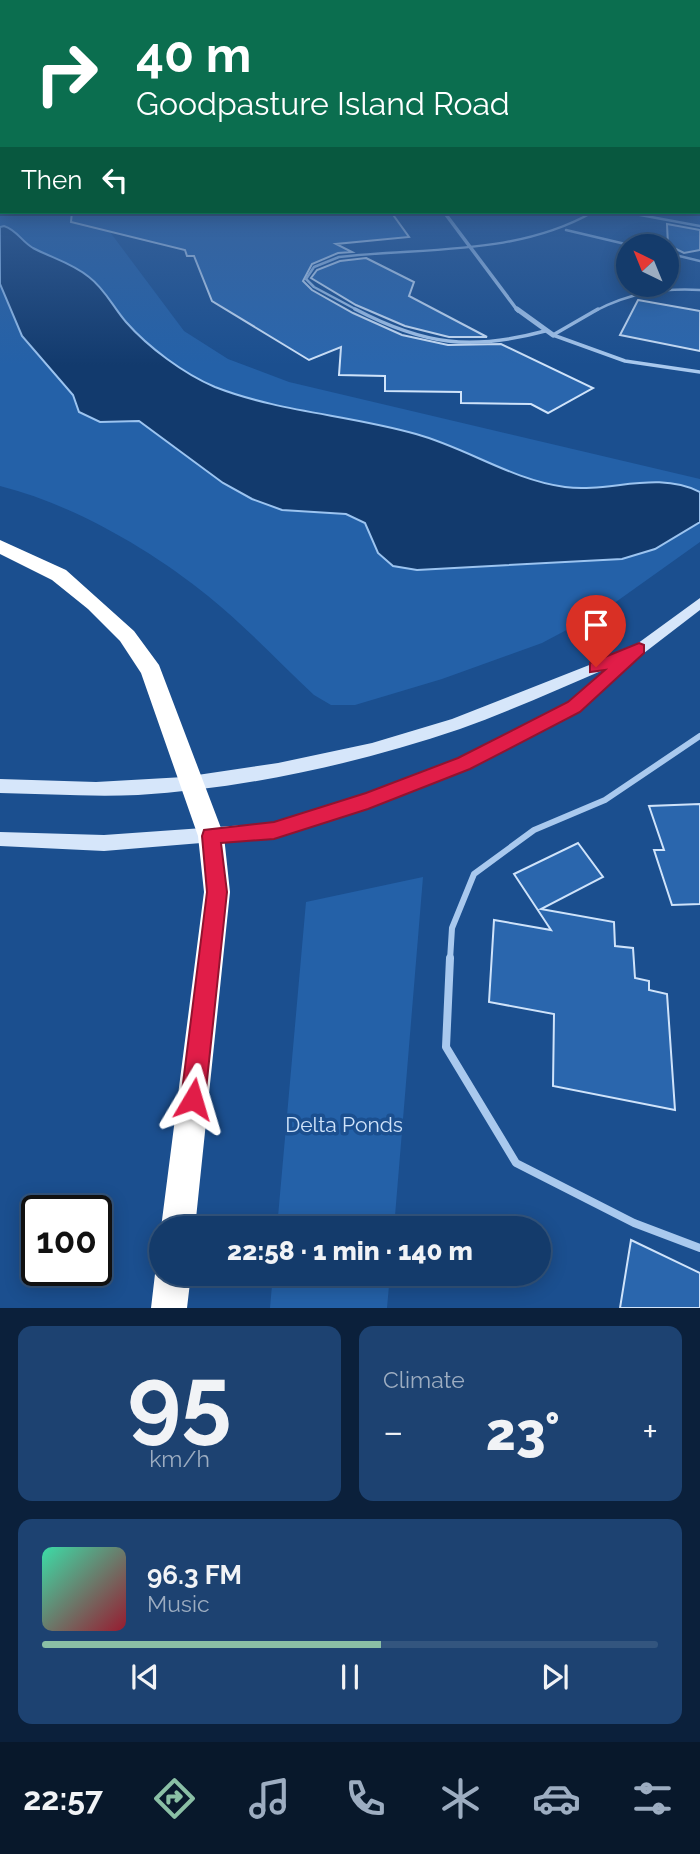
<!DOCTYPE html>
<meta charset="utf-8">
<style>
body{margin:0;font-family:Raleway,sans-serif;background:#1d4271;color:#f1f3f6;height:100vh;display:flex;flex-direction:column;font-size:26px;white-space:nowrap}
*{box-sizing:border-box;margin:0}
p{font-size:23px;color:#9dadc1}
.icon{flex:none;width:38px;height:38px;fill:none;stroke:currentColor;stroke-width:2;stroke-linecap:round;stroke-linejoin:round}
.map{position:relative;height:1308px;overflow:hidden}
.panel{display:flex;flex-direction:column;gap:18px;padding:18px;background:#0b203b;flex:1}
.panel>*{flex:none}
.banner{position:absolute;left:0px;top:0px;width:700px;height:214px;box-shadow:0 4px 18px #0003,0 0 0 2px #33557e;background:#0b6e4f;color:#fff;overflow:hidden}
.needle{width:46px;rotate:317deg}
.controls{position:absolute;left:616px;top:234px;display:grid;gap:14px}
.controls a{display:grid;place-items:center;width:63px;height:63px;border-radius:50%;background:#143b6b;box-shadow:0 4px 18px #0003,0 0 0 2px #33557e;font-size:35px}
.speed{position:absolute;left:21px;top:1195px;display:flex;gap:14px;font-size:35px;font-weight:700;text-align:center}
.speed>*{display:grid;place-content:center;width:91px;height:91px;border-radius:50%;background:#143b6b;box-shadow:0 4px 18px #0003,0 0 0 2px #33557e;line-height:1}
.speed .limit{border:4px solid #111;border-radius:10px;background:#fff;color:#111}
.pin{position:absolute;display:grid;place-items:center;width:60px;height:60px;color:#fff;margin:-72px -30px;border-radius:50% 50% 50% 0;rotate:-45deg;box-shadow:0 0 7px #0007}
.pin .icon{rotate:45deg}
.me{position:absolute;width:77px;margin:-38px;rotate:7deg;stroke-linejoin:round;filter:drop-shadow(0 0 5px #0008)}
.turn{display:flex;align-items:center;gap:24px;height:147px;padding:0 21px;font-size:32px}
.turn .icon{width:91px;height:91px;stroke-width:2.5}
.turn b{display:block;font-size:49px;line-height:60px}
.then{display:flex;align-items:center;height:66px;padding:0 21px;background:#0003;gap:14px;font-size:26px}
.big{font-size:52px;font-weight:800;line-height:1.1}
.panel .widget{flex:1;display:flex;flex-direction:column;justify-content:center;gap:10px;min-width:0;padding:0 24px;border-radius:14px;background:#1d4271}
.panel .dial{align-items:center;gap:0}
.dial b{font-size:91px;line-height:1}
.song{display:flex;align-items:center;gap:21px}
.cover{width:84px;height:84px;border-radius:10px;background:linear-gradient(135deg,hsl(160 70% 55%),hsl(350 70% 35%))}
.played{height:7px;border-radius:4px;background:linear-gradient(90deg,#8abfa5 55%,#33557e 55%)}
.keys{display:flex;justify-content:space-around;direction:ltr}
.heat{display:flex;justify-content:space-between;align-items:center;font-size:38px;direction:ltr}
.panel .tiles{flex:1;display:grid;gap:18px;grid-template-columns:1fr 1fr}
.widget:last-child{grid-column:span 2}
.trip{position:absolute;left:149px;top:1216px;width:402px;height:70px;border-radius:35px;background:#143b6b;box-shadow:0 4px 18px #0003,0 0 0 2px #33557e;font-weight:800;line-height:70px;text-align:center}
.menu{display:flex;height:112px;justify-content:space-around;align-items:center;background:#08182b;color:#9dadc1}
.menu .icon{width:49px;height:49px}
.menu .current{color:#8abfa5}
.menu b{font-size:32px;color:#f1f3f6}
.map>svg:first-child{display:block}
.green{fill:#2461a8}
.water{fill:#123a6d;stroke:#9cc4f0;stroke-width:2}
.building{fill:#2a66ad;stroke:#cfe3fa;stroke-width:2}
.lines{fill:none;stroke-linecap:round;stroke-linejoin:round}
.lane-far3{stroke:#a9c9ee;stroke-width:2.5}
.lane-far2{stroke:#a9c9ee;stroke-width:3.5}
.lane-far1{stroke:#a9c9ee;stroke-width:6}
.lane{stroke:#a9c9ee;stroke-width:8}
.street-far1{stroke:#a9c9ee;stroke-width:3.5}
.street{stroke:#a9c9ee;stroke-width:5}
.secondary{fill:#d6e6fa;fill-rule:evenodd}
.highway{fill:#fff;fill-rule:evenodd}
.route{fill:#e11d48;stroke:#92132f;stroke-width:2}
.labels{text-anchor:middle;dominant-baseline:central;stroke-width:7;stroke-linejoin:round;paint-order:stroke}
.near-park-label{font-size:21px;fill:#cfe3fa;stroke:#1b4f8f}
</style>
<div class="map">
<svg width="700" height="1308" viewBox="0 0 700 1308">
<rect width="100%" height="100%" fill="#1b4f8f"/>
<path class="green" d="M 0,182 L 2,212 L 95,212 L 184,331 L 228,359 L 289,382 L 700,479 L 700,542 L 606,609 L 542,643 L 442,679 L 355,705 L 331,705 L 314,695 C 279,662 245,626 208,596 C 150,549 72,504 0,486 Z
M 423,877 L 394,1228 L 277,1228 L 306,902 Z
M 273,1274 L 390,1274 L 387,1308 L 270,1308 Z"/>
<path class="water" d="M 4,226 C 17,230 21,241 33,248 C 52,258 72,263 89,277 C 105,289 113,307 126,322 C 148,347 184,374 215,387 C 279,412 350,415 416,434 C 467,448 512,480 565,487 C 610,493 656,470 700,492 L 700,522 L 655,549 L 622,559 L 417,570 L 393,566 L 378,553 L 365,523 L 346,514 L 282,510 L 252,499 L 223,483 L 139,421 L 100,422 L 79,412 L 73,395 L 22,336 L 0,284 L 0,227 Z"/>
<path class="building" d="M 72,212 L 391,212 L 409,237 L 336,244 L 352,252 L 338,253 L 312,264 L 303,281 L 312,290 L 353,313 L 402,335 L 448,345 L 501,344 L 593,388 L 548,413 L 531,404 L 461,403 L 461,392 L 385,391 L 385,376 L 339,375 L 341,347 L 309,360 L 212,301 L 194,256 L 187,256 L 185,250 L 71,222 Z
M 667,224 L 700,230 L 700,250 L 684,253 L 668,245 Z
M 366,258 L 414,282 L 409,296 L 487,337 L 449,337 L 405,326 L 356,305 L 311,278 L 317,270 L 340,261 Z
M 638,300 L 700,311 L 700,351 L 620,335 Z
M 700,804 L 700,904 L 672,905 L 654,850 L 664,850 L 649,806 Z
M 578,843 L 603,877 L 541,909 L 614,922 L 615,946 L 633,948 L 635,978 L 649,981 L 649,990 L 667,994 L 675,1110 L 553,1086 L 554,1014 L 489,1002 L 494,920 L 551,930 L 514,874 Z
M 631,1240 L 700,1273 L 700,1308 L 620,1308 Z"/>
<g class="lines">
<path class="lane-far3" d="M 624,212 L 700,226
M 566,230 L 638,247
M 667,253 L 700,261
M 359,311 L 314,287 L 306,279 L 314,267 L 339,257 C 424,247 516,256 593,212
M 595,311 C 629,293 661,288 700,290"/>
<path class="lane-far2" d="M 355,309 C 424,345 471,351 545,331
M 553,335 L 598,309
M 553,335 L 625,361 L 700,372"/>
<path class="lane-far1" d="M 450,960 L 452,928 L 474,874 L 534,830 L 605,800 L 700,736"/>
<path class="lane" d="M 450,958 L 446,1047 L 516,1163 L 634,1223 L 700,1248"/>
<path class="street-far1" d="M 444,212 L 518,311"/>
<path class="street" d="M 517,309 L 553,335"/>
<path class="secondary" d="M 700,598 L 700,610 L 644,653 L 579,711 L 470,769 L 368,808 L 274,837 L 104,851 L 0,846 L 0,832 L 104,835 L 274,823 L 366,795 L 458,759 L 569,703 L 608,668 C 559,689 510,711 460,729 C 357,764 247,788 138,795 C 92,797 46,794 0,793 L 0,779 L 96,782 L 184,777 L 278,763 L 372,743 L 452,719 L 630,649 Z"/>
<path class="highway" d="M 0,540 L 66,570 L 134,631 L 159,665 L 224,836 L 230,892 L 195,1228 L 161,1228 L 204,892 L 198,836 L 141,673 L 120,641 L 88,609 L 52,580 L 0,554 Z
M 161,1261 L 161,1274 L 191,1274 L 187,1308 L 151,1308 L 155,1274 Z"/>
</g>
<linearGradient id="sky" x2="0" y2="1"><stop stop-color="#0f2b4f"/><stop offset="0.5" stop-color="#39639b"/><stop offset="1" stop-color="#39639b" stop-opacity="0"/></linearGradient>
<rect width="700" height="365" fill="url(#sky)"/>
<path class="route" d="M 639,643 L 644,645 L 644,653 L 580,712 L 470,769 L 368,809 L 274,839 L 221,843 L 227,892 L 205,1099 L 202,1107 L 193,1111 L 185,1107 L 181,1099 L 207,892 L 202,836 L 204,830 L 274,822 L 366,793 L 458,758 L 568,702 L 605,670 L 590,672 L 590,663 Z"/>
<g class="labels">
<g class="near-park-label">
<text x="344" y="1124">Delta Ponds</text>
</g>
</g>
</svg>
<div class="controls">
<a><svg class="needle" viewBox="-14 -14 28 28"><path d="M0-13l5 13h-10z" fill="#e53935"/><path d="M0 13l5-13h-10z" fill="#9dadc1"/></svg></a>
</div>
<div class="speed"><div class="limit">100</div></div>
<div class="pin" style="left:596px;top:667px;background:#d93025"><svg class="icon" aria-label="arrive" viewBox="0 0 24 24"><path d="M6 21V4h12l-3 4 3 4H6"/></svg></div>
<svg class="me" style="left:193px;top:1099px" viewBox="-20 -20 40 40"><path d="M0-17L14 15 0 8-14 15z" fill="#e11d48" stroke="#fff" stroke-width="4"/></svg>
<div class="trip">22:58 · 1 min · 140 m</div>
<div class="banner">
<div class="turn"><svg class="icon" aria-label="right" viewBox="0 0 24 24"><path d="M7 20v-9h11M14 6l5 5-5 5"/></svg><div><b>40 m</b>Goodpasture Island Road</div></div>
<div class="then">Then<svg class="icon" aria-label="left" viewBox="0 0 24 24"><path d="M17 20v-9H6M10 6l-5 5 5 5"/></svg></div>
</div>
</div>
<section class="panel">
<div class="tiles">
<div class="widget dial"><b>95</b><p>km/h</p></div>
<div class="widget"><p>Climate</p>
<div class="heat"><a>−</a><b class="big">23°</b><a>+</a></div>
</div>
<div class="widget">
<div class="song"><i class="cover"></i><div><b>96.3 FM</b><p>Music</p></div></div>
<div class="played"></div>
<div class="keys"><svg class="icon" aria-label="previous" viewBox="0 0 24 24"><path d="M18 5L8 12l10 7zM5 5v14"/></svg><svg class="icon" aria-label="pause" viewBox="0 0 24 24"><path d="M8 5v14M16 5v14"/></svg><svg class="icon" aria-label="next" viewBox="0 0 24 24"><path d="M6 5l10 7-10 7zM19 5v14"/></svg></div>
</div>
</div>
</section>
<nav class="menu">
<b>22:57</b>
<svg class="icon current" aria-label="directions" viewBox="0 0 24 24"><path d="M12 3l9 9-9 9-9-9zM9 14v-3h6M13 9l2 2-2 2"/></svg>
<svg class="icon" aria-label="music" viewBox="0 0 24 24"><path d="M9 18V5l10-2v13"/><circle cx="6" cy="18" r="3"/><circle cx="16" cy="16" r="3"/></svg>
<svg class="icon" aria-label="phone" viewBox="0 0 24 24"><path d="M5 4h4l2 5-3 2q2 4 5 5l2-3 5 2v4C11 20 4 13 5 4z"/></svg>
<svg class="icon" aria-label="climate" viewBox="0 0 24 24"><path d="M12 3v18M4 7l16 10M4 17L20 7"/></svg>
<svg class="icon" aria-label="car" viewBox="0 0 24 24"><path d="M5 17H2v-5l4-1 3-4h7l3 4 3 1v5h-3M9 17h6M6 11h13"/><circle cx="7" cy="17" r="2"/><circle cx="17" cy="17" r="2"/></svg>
<svg class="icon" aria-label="filters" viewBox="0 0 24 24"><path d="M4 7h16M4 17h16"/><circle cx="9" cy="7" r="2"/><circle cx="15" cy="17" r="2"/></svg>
</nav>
